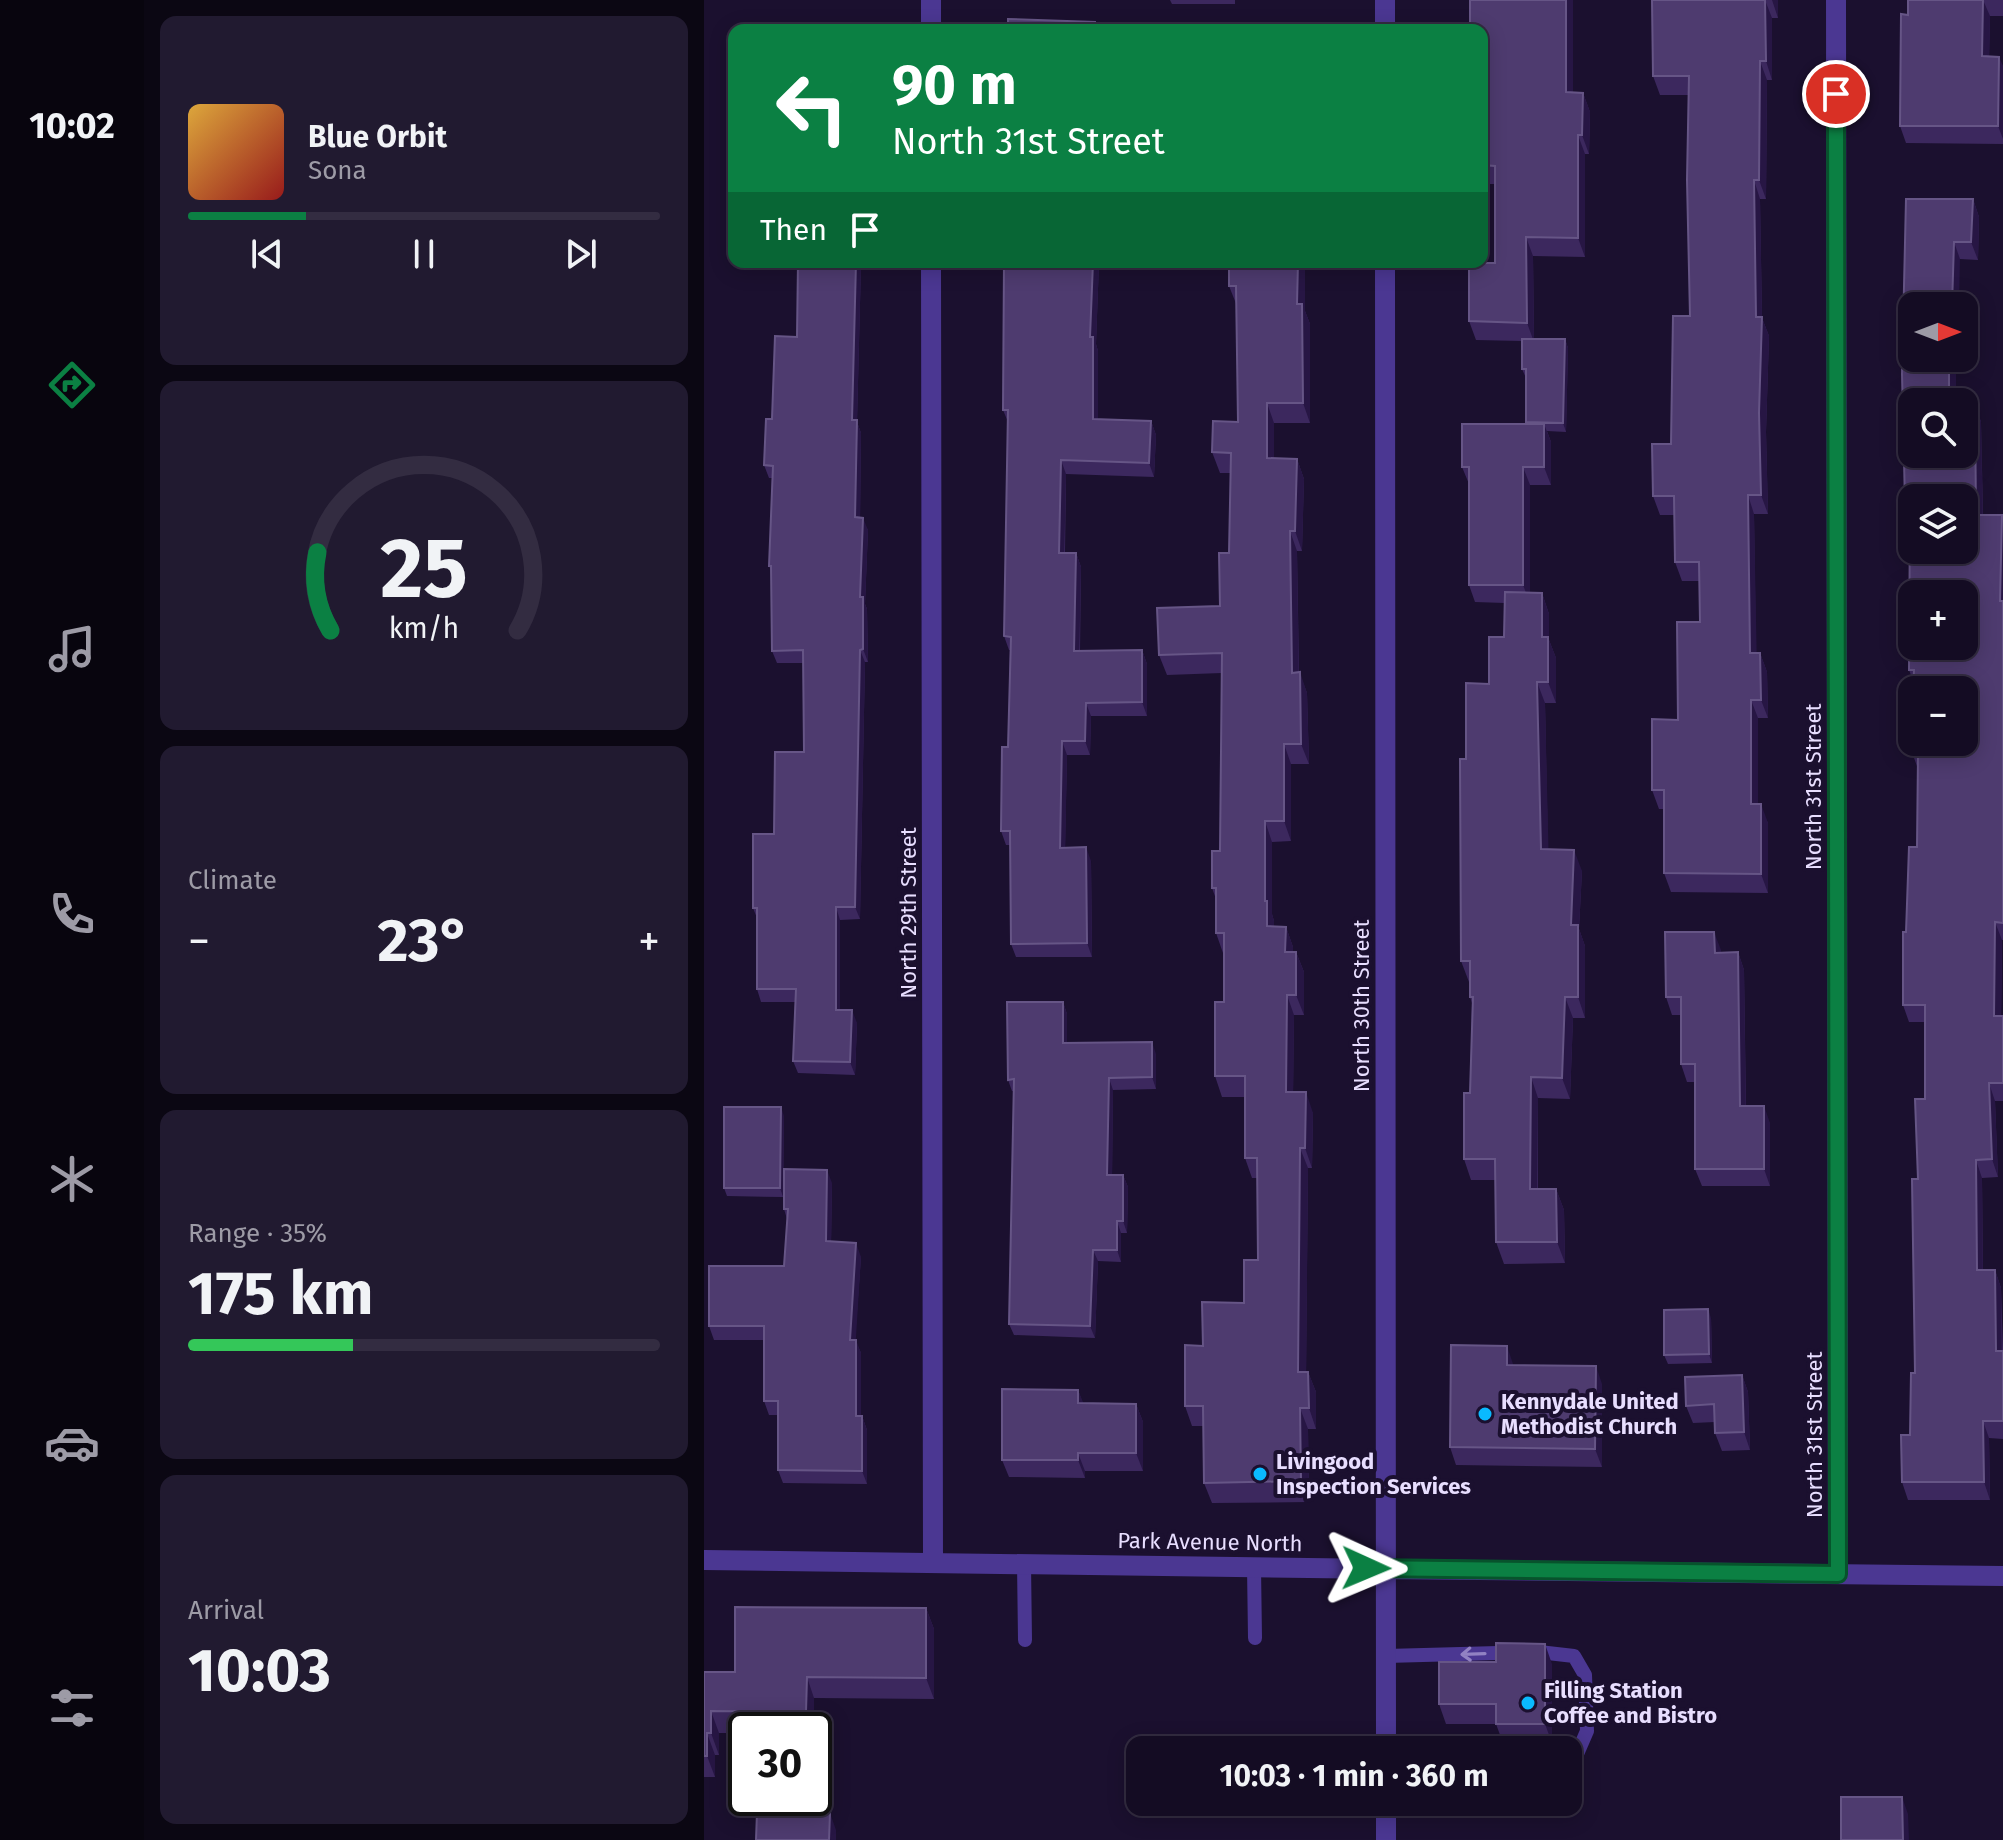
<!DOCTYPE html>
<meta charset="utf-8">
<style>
body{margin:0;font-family:"Fira Sans",sans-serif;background:#211a30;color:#f1f3f6;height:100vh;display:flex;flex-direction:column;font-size:30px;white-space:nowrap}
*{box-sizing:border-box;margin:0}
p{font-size:26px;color:#9d9ba6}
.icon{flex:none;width:44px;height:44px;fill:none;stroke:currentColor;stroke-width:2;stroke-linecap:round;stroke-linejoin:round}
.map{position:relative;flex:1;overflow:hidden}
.panel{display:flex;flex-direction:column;gap:16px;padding:16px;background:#0b0713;width:560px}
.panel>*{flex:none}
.guide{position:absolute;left:24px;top:24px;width:760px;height:244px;border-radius:16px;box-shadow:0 4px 20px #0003,0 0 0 2px #332c41;background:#0b8043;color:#fff;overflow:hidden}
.needle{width:52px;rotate:90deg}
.tools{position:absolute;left:1194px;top:292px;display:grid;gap:16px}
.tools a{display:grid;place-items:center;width:80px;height:80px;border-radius:16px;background:#140c23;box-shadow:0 4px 20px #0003,0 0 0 2px #332c41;font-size:40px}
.speed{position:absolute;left:24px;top:1712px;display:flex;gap:16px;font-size:40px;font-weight:700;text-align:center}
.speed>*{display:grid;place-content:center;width:104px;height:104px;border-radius:50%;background:#140c23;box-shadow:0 4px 20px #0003,0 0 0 2px #332c41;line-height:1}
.speed .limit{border:4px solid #111;border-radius:12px;background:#fff;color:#111}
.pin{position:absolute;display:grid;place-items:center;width:68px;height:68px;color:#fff;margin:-34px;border:4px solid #fff;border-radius:50%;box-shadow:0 2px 8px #0007}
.me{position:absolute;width:88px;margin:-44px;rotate:91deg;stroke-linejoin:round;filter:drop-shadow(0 0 6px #0008)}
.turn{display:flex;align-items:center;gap:28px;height:168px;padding:0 32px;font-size:36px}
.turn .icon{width:104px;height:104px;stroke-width:2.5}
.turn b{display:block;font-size:56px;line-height:68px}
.then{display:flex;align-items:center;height:76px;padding:0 32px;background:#0003;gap:16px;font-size:30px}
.big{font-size:60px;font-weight:700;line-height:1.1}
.panel .tile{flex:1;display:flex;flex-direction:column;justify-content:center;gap:12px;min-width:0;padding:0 28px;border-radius:16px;background:#211a30}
.panel .dial{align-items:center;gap:0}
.dial svg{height:208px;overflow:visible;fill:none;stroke:#332c41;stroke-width:7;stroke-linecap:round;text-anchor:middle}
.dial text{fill:#f1f3f6;stroke:none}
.song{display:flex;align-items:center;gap:24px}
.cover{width:96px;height:96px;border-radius:12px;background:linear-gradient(135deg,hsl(40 70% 55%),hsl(0 70% 35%))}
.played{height:8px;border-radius:4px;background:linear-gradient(90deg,#0b8043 25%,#332c41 25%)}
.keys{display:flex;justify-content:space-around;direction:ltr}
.heat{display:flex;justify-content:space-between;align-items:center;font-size:44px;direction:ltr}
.charge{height:12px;border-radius:6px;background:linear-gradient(90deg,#34c759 35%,#332c41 0)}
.trip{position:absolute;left:422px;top:1736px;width:456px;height:80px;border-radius:16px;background:#140c23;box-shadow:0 4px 20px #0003,0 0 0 2px #332c41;font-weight:700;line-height:80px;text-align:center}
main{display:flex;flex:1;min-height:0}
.tabs{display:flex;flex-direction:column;width:144px;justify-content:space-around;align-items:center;background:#08050e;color:#9d9ba6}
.tabs .icon{width:56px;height:56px}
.tabs .selected{color:#0b8043}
.tabs b{font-size:36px;color:#f1f3f6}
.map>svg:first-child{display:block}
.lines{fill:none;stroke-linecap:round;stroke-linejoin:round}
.service{stroke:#4b3792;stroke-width:14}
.minor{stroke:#4b3792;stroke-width:20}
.tertiary{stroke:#4b3792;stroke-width:20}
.wall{fill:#3c285e}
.shaded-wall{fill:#271644}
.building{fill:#4e3b6f;stroke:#665586;stroke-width:2;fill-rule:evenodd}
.oneway{stroke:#9282c3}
.route-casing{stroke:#07532c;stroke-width:20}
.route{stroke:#0b8043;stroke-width:14}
.poi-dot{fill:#0abaff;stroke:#1b102f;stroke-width:3}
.labels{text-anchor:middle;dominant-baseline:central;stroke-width:8;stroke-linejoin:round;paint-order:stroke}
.street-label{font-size:22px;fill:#e8deff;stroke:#1b102f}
.poi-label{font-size:22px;font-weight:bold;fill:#e8deff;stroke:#1b102f;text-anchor:start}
</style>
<main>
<nav class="tabs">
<b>10:02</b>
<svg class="icon selected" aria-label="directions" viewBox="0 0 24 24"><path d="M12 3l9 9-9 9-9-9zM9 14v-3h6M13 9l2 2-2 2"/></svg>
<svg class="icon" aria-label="music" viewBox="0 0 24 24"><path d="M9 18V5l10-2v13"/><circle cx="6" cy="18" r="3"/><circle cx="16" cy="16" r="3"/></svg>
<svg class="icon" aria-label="phone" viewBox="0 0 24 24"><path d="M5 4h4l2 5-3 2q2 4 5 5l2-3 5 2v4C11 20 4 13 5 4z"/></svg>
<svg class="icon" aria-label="climate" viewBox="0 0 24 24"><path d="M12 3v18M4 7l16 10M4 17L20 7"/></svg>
<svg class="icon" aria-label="car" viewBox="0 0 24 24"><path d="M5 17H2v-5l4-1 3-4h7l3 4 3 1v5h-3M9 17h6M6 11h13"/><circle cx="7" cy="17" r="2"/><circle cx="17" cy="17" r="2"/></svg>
<svg class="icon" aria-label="filters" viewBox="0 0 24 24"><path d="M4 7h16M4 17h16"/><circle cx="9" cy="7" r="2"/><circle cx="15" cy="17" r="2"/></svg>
</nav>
<section class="panel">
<div class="tile">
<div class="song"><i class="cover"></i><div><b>Blue Orbit</b><p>Sona</p></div></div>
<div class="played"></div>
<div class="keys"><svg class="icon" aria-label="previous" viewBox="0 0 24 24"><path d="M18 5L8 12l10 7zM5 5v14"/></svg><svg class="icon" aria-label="pause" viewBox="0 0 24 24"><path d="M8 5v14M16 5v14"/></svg><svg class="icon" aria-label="next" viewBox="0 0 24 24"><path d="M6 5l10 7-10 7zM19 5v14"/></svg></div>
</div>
<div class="tile dial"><svg viewBox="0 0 100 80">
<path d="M14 69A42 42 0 1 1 86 69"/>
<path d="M14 69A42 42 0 0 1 9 39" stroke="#0b8043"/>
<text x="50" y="56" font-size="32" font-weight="700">25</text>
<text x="50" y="72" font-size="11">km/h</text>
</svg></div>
<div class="tile"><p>Climate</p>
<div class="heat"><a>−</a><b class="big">23°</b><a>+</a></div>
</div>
<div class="tile"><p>Range · 35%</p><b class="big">175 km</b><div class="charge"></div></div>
<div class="tile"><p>Arrival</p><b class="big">10:03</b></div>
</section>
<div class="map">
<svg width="1299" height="1840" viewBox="0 0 1299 1840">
<rect width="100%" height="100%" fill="#1b102f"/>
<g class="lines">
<path class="service" d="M 320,1564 L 321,1640
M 550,1567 L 551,1638
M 682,1656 L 835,1652 L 870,1656 L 881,1675 L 883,1731 L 870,1761 L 864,1763"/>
<path class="minor" d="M 227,0 L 227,30
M 1132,0 L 1134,1574
M 227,262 L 229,1563
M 0,1560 L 681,1569"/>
<path class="tertiary" d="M 681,0 L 681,30
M 681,262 L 682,1750
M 681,1569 L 1299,1576
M 682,1802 L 682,1840"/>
</g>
<path class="wall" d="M 466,0 L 531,0 L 531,4 L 468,4 Z
M 869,0 L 869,93 L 879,93 L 886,112 L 885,154 L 881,154 L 881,257 L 829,256 L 830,339 L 861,339 L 864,348 L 862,432 L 843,431 L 847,442 L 847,485 L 826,485 L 826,593 L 838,593 L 845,614 L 845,640 L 852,658 L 852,703 L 841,703 L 844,849 L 878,871 L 875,929 L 881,946 L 881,1018 L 869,1018 L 866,1099 L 834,1098 L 834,1189 L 852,1189 L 860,1210 L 861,1263 L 800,1264 L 792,1242 L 791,1180 L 767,1180 L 760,1159 L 766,1093 L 768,1003 L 766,997 L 766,982 L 765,982 L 757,961 L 762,759 L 800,637 L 801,603 L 771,602 L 765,585 L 765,484 L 758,467 L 823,424 L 822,378 L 818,369 L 818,341 L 772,340 L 765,321 L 791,263 L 791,184 L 778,184 L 778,30 L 766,29 Z
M 948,0 L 1074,0 L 1074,18 L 1068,18 L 1068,80 L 1063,80 L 1062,199 L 1056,199 L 1058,318 L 1065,336 L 1062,432 L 1064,514 L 1050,514 L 1052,653 L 1056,653 L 1063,672 L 1064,718 L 1054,718 L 1054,804 L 1064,823 L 1064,893 L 967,892 L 960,873 L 960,809 L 955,809 L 948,790 L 974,720 L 996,622 L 995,581 L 978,581 L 971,562 L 970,515 L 956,515 L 949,496 L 967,444 L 986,316 L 984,95 L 956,95 L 949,76 Z
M 1204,0 L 1299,0 L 1299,16 L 1286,16 L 1285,56 L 1299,66 L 1299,144 L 1202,143 L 1196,126 L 1204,15 Z
M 1202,199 L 1269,199 L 1275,217 L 1274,260 L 1256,259 L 1208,358 L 1260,358 L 1260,309 L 1268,309 L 1274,326 L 1274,359 L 1252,359 L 1252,402 L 1208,454 L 1271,404 L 1277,422 L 1279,515 L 1298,515 L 1299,518 L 1299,940 L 1298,940 L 1297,1016 L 1299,1016 L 1299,1101 L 1291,1101 L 1294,1177 L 1278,1178 L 1279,1270 L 1291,1270 L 1297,1288 L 1299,1351 L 1299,1439 L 1285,1438 L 1286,1500 L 1204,1500 L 1198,1482 L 1206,1435 L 1211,1373 L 1214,1179 L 1221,1099 L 1221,1022 L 1205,1022 L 1199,1005 L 1202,932 L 1213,847 L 1214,769 L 1209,755 L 1210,683 L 1205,670 L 1206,517 L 1201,503 Z
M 152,262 L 156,262 L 157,265 L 153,422 L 157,433 L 156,518 L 164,530 L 161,604 L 163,609 L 164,662 L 161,662 L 156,919 L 136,920 L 136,1010 L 153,1023 L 151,1075 L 94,1073 L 89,1061 L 91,1002 L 57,1002 L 53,989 L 53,918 L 49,908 L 70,834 L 100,752 L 99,663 L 73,663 L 68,651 L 68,572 L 65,566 L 68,478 L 65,478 L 60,465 L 68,419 L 93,337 Z
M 300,262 L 395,262 L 392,344 L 394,351 L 394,419 L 447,421 L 452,435 L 450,477 L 362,474 L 361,553 L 372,553 L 377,567 L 376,651 L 438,650 L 443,664 L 443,716 L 387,716 L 386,755 L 363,755 L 361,848 L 387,861 L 388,957 L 312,957 L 307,944 L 306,845 L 302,845 L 297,831 L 304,747 L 306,650 L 305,650 L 300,636 L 304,422 L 299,410 Z
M 601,262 L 601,311 L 606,324 L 606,423 L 570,423 L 570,458 L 593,459 L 600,479 L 598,551 L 593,551 L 595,672 L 603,693 L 605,764 L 587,764 L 587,841 L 568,842 L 568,914 L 570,921 L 570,927 L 582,927 L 589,947 L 589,952 L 592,952 L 600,972 L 600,1015 L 590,1015 L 589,1092 L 609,1113 L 608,1168 L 604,1168 L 602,1372 L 604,1372 L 612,1392 L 612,1429 L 604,1429 L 605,1502 L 508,1503 L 500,1483 L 500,1426 L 488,1426 L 481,1406 L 499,1346 L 540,1303 L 554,1260 L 553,1178 L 548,1178 L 541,1158 L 541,1097 L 518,1097 L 511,1076 L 520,1002 L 519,953 L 512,933 L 512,899 L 508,888 L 516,851 L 518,673 L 463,675 L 455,655 L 516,606 L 525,553 L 527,473 L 516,473 L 508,452 L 534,422 L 533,306 L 525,286 Z
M 1017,950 L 1017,952 L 1034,952 L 1040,970 L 1042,1106 L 1066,1123 L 1066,1186 L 998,1186 L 991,1169 L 991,1082 L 983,1082 L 977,1064 L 977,1015 L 968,1015 L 962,997 Z
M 359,1002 L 363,1014 L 363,1043 L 452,1054 L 452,1089 L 409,1090 L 408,1175 L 419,1175 L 424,1187 L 423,1233 L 417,1233 L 417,1262 L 394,1261 L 391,1338 L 310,1335 L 305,1324 L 310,1091 L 308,1091 L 304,1080 Z
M 80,1116 L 79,1197 L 23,1196 L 20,1188 Z
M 128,1183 L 127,1242 L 157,1257 L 151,1340 L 157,1353 L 157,1416 L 158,1416 L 163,1430 L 163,1484 L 79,1483 L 74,1470 L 74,1415 L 65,1415 L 60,1401 L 60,1340 L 10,1340 L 5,1326 L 80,1266 L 83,1219 L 80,1209 Z
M 1007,1318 L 1008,1363 L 964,1364 L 960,1355 Z
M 809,1364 L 809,1365 L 898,1384 L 898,1467 L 752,1465 L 746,1447 Z
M 1038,1375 L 1044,1392 L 1046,1450 L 1018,1451 L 1011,1433 L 1011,1422 L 989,1423 L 982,1406 Z
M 374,1390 L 379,1404 L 432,1404 L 439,1422 L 439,1471 L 381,1471 L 381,1478 L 305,1477 L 298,1460 Z
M 222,1608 L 230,1629 L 230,1699 L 110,1698 L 110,1733 L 110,1730 L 42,1730 L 42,1733 L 15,1733 L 15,1755 L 11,1755 L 11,1777 L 0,1777 L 0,1672 L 31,1672 Z
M 792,1662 L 848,1664 L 848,1743 L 799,1743 L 792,1724 L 742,1724 L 735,1704 Z"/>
<path class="shaded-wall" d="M 862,0 L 869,0 L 869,111 L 862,92 Z
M 1061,0 L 1068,18 L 1068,80 L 1062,61 Z
M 1068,0 L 1074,0 L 1074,18 Z
M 1279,0 L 1286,16 L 1285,74 L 1278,56 Z
M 1295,57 L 1299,66 L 1299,139 L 1294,126 Z
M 1056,61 L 1063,80 L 1062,199 L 1055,180 Z
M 879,93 L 886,112 L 885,154 L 878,135 Z
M 874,135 L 881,154 L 881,257 L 874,238 Z
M 1050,180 L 1056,199 L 1058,318 L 1065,336 L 1062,432 L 1064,514 L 1057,495 L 1052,317 Z
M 1269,199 L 1275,217 L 1274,260 L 1267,242 Z
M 822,237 L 829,256 L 830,342 L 823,323 Z
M 1250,242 L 1256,259 L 1255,306 L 1248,306 Z
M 152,262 L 156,262 L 157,265 L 153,422 L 157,433 L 156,530 L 151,517 L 148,420 Z
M 389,262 L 395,262 L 392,344 L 394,351 L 394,433 L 389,419 L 386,337 Z
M 594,262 L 601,262 L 601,311 L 606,324 L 606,423 L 599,403 L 593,304 Z
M 1268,309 L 1274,326 L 1274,359 L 1268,341 Z
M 861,339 L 864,348 L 862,432 L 859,423 Z
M 1245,358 L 1252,358 L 1252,402 L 1245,402 Z
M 563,403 L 570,423 L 570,478 L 563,458 Z
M 1271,404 L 1277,422 L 1279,532 L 1272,515 Z
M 447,421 L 452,435 L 450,477 L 445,463 Z
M 840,424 L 847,442 L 847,485 L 840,467 Z
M 593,459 L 600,479 L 598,551 L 591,531 Z
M 357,460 L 362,474 L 360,566 L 355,553 Z
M 819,467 L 826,485 L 826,603 L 819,585 Z
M 1044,495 L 1050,514 L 1053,672 L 1046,653 Z
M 1298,515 L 1299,518 L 1299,608 L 1296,601 Z
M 159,518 L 164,530 L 161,604 L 163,609 L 164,662 L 159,649 L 156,597 Z
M 586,531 L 593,551 L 595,693 L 588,673 Z
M 372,553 L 377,567 L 375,665 L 370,651 Z
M 838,593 L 845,614 L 845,640 L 852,658 L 852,703 L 844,682 L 838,637 Z
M 156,650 L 161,662 L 156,919 L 151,907 Z
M 438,650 L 443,664 L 443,716 L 438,702 Z
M 1056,653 L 1063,672 L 1064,718 L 1057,700 Z
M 596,672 L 603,693 L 605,764 L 597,744 Z
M 833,682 L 841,703 L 845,870 L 837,849 Z
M 1047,700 L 1054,718 L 1054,823 L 1047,804 Z
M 382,703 L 387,716 L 386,755 L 381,741 Z
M 358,741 L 363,755 L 361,861 L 356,848 Z
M 580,744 L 587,764 L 587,841 L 580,821 Z
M 1057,804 L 1064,823 L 1064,893 L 1057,874 Z
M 561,821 L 568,842 L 568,914 L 570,921 L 570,947 L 563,926 L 561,901 Z
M 382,847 L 387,861 L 388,957 L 383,943 Z
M 870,850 L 878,871 L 875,929 L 881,946 L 881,1018 L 874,997 L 867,925 Z
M 132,907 L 136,920 L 136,1023 L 132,1010 Z
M 1291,922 L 1298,940 L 1297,1033 L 1290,1016 Z
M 582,927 L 589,947 L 589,972 L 581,952 Z
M 1010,932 L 1017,950 L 1017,970 L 1011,953 Z
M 592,952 L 600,972 L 600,1015 L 592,995 Z
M 1034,952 L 1040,970 L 1042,1123 L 1036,1106 Z
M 583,995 L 590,1015 L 589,1112 L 582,1092 Z
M 861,997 L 869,1018 L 866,1099 L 858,1078 Z
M 359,1002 L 363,1014 L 363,1055 L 359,1043 Z
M 148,1010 L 153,1023 L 151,1075 L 146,1062 Z
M 448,1042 L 452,1054 L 452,1089 L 448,1077 Z
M 827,1077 L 834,1098 L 833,1210 L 826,1189 Z
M 405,1078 L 409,1090 L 408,1187 L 403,1175 Z
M 1285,1083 L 1291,1101 L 1294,1177 L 1288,1159 Z
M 602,1092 L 609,1113 L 608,1168 L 601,1148 Z
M 1060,1106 L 1066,1123 L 1066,1186 L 1060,1169 Z
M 77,1107 L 80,1116 L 79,1197 L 76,1188 Z
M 596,1148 L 604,1168 L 602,1392 L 594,1372 Z
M 1272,1160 L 1278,1178 L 1279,1288 L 1273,1270 Z
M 123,1170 L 128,1183 L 127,1255 L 122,1241 Z
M 419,1175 L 424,1187 L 423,1233 L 419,1221 Z
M 852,1189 L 860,1210 L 861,1263 L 853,1242 Z
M 413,1221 L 417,1233 L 417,1262 L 413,1250 Z
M 152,1243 L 157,1257 L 151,1353 L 146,1340 Z
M 389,1250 L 394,1261 L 391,1338 L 386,1326 Z
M 1291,1270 L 1297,1288 L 1298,1369 L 1292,1351 Z
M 1004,1309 L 1007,1318 L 1008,1363 L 1005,1354 Z
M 152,1340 L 157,1353 L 157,1430 L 152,1416 Z
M 803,1346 L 809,1364 L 809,1383 L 803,1365 Z
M 892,1366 L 898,1384 L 898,1467 L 891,1449 Z
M 604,1372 L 612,1392 L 612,1429 L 605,1408 Z
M 1038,1375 L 1044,1392 L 1046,1450 L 1040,1432 Z
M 374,1390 L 381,1407 L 374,1403 Z
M 432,1404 L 439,1422 L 439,1471 L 432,1453 Z
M 596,1408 L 604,1429 L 605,1502 L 597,1481 Z
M 158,1416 L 163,1430 L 163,1484 L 158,1471 Z
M 1279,1421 L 1285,1438 L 1286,1500 L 1280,1482 Z
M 374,1453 L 381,1471 L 381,1478 L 374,1460 Z
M 222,1608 L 230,1629 L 230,1699 L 222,1678 Z
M 841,1644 L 848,1664 L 848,1743 L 841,1724 Z
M 103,1677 L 110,1698 L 110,1733 L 102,1712 Z
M 7,1711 L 15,1733 L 15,1755 L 7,1733 Z
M 3,1733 L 11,1755 L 11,1777 L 3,1756 Z
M 1198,1797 L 1204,1814 L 1205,1840 L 1199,1840 Z
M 126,1813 L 132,1830 L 132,1840 L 125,1840 Z"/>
<path class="building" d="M 766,0 L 862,0 L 862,92 L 879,93 L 878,135 L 874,135 L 874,238 L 822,237 L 823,323 L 765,321 L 765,263 L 791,263 L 791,166 L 778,165 L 778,30 L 753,30 L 753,29 L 766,29 Z
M 948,0 L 1061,0 L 1062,61 L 1056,61 L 1055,180 L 1050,180 L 1052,317 L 1058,317 L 1055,413 L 1057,495 L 1044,495 L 1046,653 L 1056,653 L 1057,700 L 1047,700 L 1047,804 L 1057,804 L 1057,874 L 960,873 L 960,790 L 948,790 L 948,719 L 974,720 L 973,622 L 996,622 L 995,562 L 971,562 L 970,496 L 949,496 L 948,444 L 967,444 L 969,316 L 986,316 L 983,180 L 985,76 L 949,76 Z
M 1204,0 L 1279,0 L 1278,56 L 1295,57 L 1294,126 L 1196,126 L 1197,14 L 1204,15 Z
M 304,19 L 391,22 L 391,30 L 304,30 Z
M 1202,199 L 1269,199 L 1267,242 L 1250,242 L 1248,306 L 1208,306 L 1208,358 L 1245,358 L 1245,402 L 1208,402 L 1208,454 L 1260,454 L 1260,404 L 1271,404 L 1272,515 L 1298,515 L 1296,601 L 1299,601 L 1299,923 L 1291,922 L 1290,1016 L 1299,1016 L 1299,1083 L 1285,1083 L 1288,1159 L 1272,1160 L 1273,1270 L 1291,1270 L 1292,1351 L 1299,1351 L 1299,1421 L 1279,1421 L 1280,1482 L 1198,1482 L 1197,1435 L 1206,1435 L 1207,1373 L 1211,1373 L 1208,1179 L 1214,1179 L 1211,1099 L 1221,1099 L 1221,1005 L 1199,1005 L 1199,932 L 1202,932 L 1205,847 L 1213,847 L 1214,755 L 1209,755 L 1209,742 L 1260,742 L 1260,690 L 1209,690 L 1210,670 L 1205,670 L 1206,503 L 1201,503 L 1198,374 ZM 1208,498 L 1260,498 L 1260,550 L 1208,550 ZM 1208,594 L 1260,594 L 1260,646 L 1208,646 Z
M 94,262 L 152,262 L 148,420 L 153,420 L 151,517 L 159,518 L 156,597 L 159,597 L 159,649 L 156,650 L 151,907 L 132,907 L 132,1010 L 148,1010 L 146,1062 L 89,1061 L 92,989 L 53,989 L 53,908 L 49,908 L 49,834 L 70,834 L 71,752 L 100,752 L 99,650 L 68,651 L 67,566 L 65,566 L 69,466 L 60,465 L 62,419 L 68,419 L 71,336 L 93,337 Z
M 300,262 L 389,262 L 386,337 L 389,337 L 389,419 L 447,421 L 445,463 L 357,460 L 355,553 L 372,553 L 370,651 L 438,650 L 438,702 L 382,703 L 381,741 L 358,741 L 356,848 L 382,847 L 383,943 L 307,944 L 306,831 L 297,831 L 298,747 L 304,747 L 307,637 L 300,636 L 304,410 L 299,410 Z
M 525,262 L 594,262 L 593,304 L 598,304 L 599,403 L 563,403 L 563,458 L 593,459 L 591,531 L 586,531 L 588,673 L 596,672 L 597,744 L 580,744 L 580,821 L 561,821 L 561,901 L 563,901 L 563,926 L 582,927 L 581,952 L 592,952 L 592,995 L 583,995 L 582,1092 L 602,1092 L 601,1148 L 596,1148 L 594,1372 L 604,1372 L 605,1408 L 596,1408 L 597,1481 L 500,1483 L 499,1406 L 481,1406 L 481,1345 L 499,1346 L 498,1302 L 540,1303 L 540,1260 L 554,1260 L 553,1158 L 541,1158 L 541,1076 L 511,1076 L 511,1002 L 520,1002 L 520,933 L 512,933 L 512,888 L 508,888 L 508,851 L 516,851 L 518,653 L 455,655 L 453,608 L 516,606 L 515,553 L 525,553 L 527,453 L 508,452 L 509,421 L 534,422 L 532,286 L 525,286 Z
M 1260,309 L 1268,309 L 1268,341 L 1260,341 Z
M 818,339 L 861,339 L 859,423 L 822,422 L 822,369 L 818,369 Z
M 758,424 L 840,424 L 840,467 L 819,467 L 819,585 L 765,585 L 765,467 L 758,467 Z
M 801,592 L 838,593 L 838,637 L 844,637 L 844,682 L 833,682 L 837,849 L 870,850 L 867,925 L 874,925 L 874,997 L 861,997 L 858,1078 L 827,1077 L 826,1189 L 852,1189 L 853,1242 L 792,1242 L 791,1159 L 760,1159 L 760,1093 L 766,1093 L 769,997 L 766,997 L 766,961 L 757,961 L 756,759 L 762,759 L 762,683 L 785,684 L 785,637 L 800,637 Z
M 961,932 L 1010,932 L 1011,953 L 1034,952 L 1036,1106 L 1060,1106 L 1060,1169 L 991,1169 L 991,1064 L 977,1064 L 977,997 L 962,997 Z
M 303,1002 L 359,1002 L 359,1043 L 448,1042 L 448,1077 L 405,1078 L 403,1175 L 419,1175 L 419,1221 L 413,1221 L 413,1250 L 389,1250 L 386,1326 L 305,1324 L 310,1079 L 304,1080 Z
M 20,1107 L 77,1107 L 76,1188 L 20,1188 Z
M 80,1169 L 123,1170 L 122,1241 L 152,1243 L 146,1340 L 152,1340 L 152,1416 L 158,1416 L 158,1471 L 74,1470 L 74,1401 L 60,1401 L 60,1326 L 5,1326 L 5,1266 L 80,1266 L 84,1209 L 80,1209 Z
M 1004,1309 L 1005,1354 L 960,1355 L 960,1310 Z
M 747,1345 L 803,1346 L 803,1365 L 892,1366 L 891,1449 L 746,1447 Z
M 1038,1375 L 1040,1432 L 1011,1433 L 1010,1404 L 982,1406 L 981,1377 Z
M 298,1389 L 374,1390 L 374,1403 L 432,1404 L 432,1453 L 374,1453 L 374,1460 L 298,1460 Z
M 31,1607 L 222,1608 L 222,1678 L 103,1677 L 102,1712 L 7,1711 L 7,1733 L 3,1733 L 3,1756 L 0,1756 L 0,1672 L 31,1672 Z
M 792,1643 L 841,1644 L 841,1724 L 792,1724 L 792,1704 L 735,1704 L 735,1662 L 792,1662 Z
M 1137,1797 L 1198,1797 L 1199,1840 L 1137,1840 Z
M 53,1812 L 126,1813 L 125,1840 L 52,1840 Z"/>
<defs><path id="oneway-shaft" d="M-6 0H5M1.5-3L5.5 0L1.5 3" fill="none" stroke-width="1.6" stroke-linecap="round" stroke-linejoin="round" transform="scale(2)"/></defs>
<use class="oneway" href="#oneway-shaft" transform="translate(769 1654) rotate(178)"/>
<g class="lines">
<defs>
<path id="route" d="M 662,1568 L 1134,1574 L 1132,94"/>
</defs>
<use href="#route" class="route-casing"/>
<use href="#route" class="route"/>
</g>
<g class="poi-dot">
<circle cx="781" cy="1414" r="8"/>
<circle cx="556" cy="1474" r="8"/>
<circle cx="824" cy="1703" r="8"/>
</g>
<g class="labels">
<g class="street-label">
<text transform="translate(1109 787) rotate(-90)">North 31st Street</text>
<text transform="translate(204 913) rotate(-90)">North 29th Street</text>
<text transform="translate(657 1006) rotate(-90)">North 30th Street</text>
<text transform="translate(1110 1435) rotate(-90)">North 31st Street</text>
<text transform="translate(506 1542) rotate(1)">Park Avenue North</text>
</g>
<g class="poi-label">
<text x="797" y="1401">Kennydale United<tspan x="797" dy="25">Methodist Church</tspan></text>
<text x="572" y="1461">Livingood<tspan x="572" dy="25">Inspection Services</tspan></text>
<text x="840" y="1690">Filling Station<tspan x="840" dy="25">Coffee and Bistro</tspan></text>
</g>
</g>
</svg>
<div class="tools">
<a><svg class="needle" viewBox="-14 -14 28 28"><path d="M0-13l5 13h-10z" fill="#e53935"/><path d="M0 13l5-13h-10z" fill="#9d9ba6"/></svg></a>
<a><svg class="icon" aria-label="search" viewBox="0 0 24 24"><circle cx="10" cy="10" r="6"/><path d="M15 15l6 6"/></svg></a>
<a><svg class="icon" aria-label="layers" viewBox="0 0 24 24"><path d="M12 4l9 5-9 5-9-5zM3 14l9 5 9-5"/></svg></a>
<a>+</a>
<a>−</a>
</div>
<div class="speed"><div class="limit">30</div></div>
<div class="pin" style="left:1132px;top:94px;background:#d93025"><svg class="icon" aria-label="arrive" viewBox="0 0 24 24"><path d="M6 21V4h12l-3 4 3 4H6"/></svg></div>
<svg class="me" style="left:662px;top:1568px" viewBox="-20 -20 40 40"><path d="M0-17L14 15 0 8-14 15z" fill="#0b8043" stroke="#fff" stroke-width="4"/></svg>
<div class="trip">10:03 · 1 min · 360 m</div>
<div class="guide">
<div class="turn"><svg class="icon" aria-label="left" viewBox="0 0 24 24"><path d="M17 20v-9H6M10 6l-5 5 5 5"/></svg><div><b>90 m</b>North 31st Street</div></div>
<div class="then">Then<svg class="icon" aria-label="arrive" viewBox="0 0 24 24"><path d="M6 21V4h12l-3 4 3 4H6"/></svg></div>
</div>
</div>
</main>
